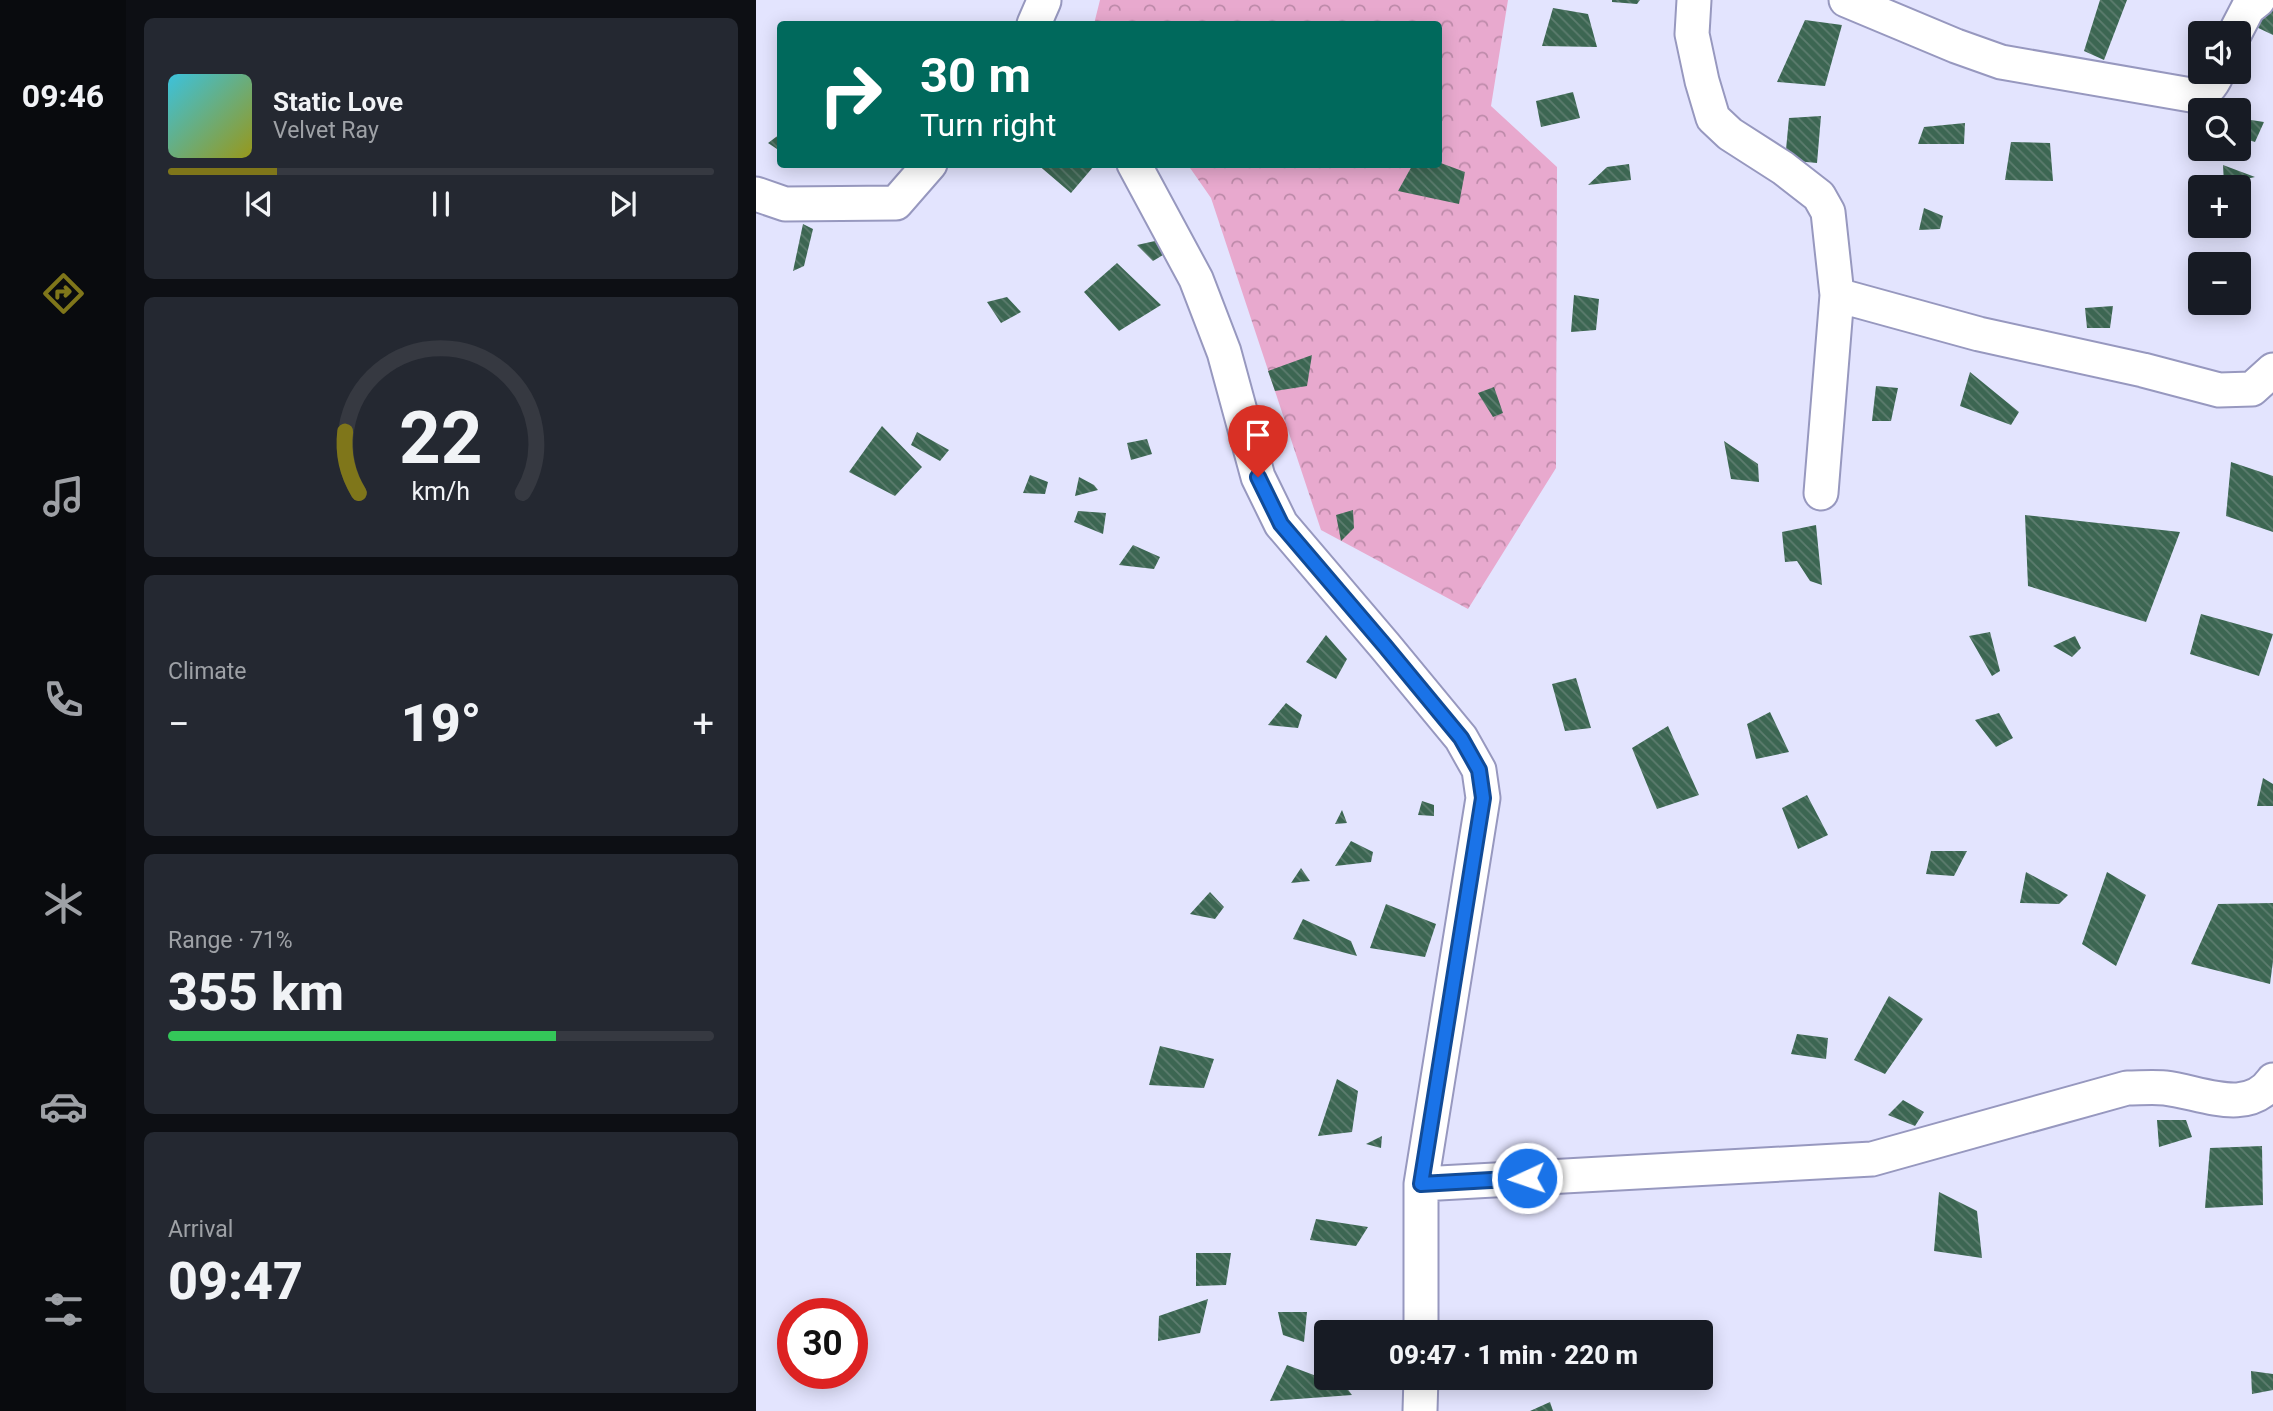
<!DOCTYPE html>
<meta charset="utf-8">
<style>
body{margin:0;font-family:Roboto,sans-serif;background:#242831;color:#f1f3f6;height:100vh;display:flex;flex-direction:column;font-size:26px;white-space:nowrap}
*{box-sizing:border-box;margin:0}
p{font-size:23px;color:#9ea1a6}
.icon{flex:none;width:38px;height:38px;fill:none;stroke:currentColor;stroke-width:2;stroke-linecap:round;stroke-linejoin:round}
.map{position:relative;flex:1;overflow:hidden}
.side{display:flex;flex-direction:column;gap:18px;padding:18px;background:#0d0f14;width:630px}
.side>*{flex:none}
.hud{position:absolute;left:21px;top:21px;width:665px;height:147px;border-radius:7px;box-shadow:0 4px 18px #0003;background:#00695c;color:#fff;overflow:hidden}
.controls{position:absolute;left:1432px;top:21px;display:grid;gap:14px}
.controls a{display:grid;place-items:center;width:63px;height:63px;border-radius:7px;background:#171b24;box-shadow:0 4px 18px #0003;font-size:35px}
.speed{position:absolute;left:21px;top:1298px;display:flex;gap:14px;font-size:35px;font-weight:700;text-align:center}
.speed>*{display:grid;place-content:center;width:91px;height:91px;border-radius:50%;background:#171b24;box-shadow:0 4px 18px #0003;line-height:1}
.speed .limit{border:10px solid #d22;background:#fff;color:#111}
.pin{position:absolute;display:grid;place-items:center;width:60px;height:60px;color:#fff;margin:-72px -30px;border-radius:50% 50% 50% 0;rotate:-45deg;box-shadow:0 0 7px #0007}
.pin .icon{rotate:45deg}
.me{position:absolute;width:77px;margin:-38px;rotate:267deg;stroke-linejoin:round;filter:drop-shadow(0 0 5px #0008)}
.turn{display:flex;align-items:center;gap:24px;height:147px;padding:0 28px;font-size:32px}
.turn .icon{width:91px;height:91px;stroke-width:2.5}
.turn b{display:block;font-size:49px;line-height:60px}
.big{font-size:52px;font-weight:800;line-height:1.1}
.side .widget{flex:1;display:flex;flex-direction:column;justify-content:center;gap:10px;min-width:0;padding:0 24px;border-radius:10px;background:#242831}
.side .dial{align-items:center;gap:0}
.dial svg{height:182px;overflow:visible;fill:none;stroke:#363941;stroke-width:7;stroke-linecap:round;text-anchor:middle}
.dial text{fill:#f1f3f6;stroke:none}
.song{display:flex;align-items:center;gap:21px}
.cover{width:84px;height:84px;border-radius:10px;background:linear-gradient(135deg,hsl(190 70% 55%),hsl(60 70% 35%))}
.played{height:7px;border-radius:4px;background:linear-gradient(90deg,#7f761a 20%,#363941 20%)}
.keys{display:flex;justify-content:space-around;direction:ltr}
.heat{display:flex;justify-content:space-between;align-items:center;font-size:38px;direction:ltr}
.charge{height:10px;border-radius:5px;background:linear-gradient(90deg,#34c759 71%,#363941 0)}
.trip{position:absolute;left:558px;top:1320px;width:399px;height:70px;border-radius:7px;background:#171b24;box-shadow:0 4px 18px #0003;font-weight:800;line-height:70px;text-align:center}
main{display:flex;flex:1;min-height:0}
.tabs{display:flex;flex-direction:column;width:126px;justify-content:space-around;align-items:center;background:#090b0e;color:#9ea1a6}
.tabs .icon{width:49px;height:49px}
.tabs .active{color:#7f761a}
.tabs b{font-size:32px;color:#f1f3f6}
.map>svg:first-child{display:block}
.forest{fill:url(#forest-crowns)}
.building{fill:url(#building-back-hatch)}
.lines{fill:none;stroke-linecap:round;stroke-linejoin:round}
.street-casing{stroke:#9798bf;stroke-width:37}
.street{stroke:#fff;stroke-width:33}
.route-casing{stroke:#114b97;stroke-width:18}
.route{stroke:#1a73e8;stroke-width:12}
</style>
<main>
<nav class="tabs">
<b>09:46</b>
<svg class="icon active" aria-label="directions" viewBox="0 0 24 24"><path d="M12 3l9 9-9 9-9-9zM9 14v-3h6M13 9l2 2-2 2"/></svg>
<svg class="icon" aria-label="music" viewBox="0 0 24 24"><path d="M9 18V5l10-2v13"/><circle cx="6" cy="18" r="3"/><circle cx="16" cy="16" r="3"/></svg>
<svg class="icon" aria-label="phone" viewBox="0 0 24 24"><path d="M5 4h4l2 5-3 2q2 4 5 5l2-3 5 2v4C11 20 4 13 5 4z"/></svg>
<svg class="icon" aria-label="climate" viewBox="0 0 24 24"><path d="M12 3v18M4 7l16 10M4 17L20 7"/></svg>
<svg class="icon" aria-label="car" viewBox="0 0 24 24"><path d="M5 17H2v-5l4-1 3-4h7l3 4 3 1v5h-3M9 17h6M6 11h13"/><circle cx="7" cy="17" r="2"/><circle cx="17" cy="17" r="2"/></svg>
<svg class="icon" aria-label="filters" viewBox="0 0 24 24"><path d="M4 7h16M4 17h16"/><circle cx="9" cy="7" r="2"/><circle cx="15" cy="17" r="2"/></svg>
</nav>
<section class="side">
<div class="widget">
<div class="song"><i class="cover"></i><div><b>Static Love</b><p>Velvet Ray</p></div></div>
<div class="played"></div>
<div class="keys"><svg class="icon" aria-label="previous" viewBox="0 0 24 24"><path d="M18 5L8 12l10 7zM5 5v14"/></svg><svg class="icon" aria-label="pause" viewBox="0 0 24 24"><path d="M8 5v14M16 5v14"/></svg><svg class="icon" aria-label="next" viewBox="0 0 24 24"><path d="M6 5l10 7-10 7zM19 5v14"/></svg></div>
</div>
<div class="widget dial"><svg viewBox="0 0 100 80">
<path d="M14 69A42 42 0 1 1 86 69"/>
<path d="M14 69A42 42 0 0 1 8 42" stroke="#7f761a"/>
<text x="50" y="56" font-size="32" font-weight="700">22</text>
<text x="50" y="72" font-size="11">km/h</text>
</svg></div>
<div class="widget"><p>Climate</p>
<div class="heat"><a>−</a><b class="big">19°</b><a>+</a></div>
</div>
<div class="widget"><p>Range · 71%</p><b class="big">355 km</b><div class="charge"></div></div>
<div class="widget"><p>Arrival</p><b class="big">09:47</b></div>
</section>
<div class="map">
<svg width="1517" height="1411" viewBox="0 0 1517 1411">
<defs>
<pattern id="forest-crowns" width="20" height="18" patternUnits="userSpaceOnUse" patternTransform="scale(1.75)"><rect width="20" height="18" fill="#e8a9ce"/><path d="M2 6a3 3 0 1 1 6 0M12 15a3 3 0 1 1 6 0" fill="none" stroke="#bd8aa9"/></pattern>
<pattern id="building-back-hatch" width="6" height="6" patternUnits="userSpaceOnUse" patternTransform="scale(1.75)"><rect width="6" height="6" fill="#3c6652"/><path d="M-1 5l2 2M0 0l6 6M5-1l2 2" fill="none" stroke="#5d7d6f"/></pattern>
</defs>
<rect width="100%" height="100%" fill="#e3e4fe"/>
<path class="forest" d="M 344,0 L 752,0 L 735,106 L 801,167 L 800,468 L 712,609 L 565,530 L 455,198 L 432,165 L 682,164 L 682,24 L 338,24 Z"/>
<path class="building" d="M 856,0 L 884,0 L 881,4 L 856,2 Z
M 1344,0 L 1371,0 L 1348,60 L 1328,51 Z
M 797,8 L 832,14 L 841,47 L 786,46 Z
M 1517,8 L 1517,35 L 1494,24 Z
M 1049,20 L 1086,25 L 1069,86 L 1021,82 Z
M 817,92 L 824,118 L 785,127 L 780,101 Z
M 1065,116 L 1061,163 L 1029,160 L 1033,118 Z
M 1482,118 L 1508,122 L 1499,142 L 1482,137 Z
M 1209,123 L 1208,144 L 1162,144 L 1168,127 Z
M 24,134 L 24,151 L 12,143 Z
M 1255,142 L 1294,143 L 1297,181 L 1249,180 Z
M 682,162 L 709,172 L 703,204 L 642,191 L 657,164 L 682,164 Z
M 281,164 L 335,164 L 338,166 L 315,193 Z
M 873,164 L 875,180 L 832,185 L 851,167 Z
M 1467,165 L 1499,177 L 1468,184 Z
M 1168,208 L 1187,216 L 1184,229 L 1163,230 Z
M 47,224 L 57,229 L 48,266 L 37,271 Z
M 399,241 L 407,255 L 397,261 L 381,245 Z
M 361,263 L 405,305 L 363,331 L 328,292 Z
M 818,295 L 843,299 L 840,330 L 815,332 Z
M 251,297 L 265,312 L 245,323 L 231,302 Z
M 1357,306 L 1354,328 L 1331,328 L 1329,308 Z
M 556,355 L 551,386 L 519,391 L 512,371 Z
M 1214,372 L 1263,412 L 1255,425 L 1204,406 Z
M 1120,386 L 1142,388 L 1135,421 L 1116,421 Z
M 738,387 L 747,413 L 737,417 L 722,393 Z
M 126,426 L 166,467 L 139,496 L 93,472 Z
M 161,432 L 193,450 L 184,461 L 155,445 Z
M 391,439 L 396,454 L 375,460 L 371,443 Z
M 968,441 L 1002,464 L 1003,482 L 975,479 Z
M 1475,462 L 1517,476 L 1517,532 L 1470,516 Z
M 274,475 L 292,482 L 289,494 L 267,493 Z
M 323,477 L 338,485 L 342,490 L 319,496 Z
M 597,510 L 598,528 L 585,541 L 580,515 Z
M 322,511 L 350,513 L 347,534 L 318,522 Z
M 1269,515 L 1424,532 L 1390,622 L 1272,586 Z
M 1060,525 L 1066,585 L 1054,581 L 1041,561 L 1029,562 L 1026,532 Z
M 377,545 L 404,557 L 398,569 L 363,565 Z
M 1445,614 L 1517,634 L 1503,676 L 1434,654 Z
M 1234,632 L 1244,671 L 1236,676 L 1213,636 Z
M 570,635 L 591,659 L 580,679 L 550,662 Z
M 1319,636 L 1325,648 L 1316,657 L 1297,646 Z
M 820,678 L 835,728 L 809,731 L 796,684 Z
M 530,703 L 546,715 L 542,728 L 512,725 Z
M 1014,712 L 1033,752 L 1000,759 L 991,724 Z
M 1243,713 L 1257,738 L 1240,747 L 1219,720 Z
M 912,726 L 943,795 L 901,809 L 876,748 Z
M 1507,778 L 1517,784 L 1517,806 L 1501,806 Z
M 1051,795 L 1072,835 L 1042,849 L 1026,808 Z
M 666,801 L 678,805 L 678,816 L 662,815 Z
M 586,810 L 591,823 L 579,824 Z
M 595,841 L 617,852 L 615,862 L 579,866 Z
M 1175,851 L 1211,851 L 1198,876 L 1170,874 Z
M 545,868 L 554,881 L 535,883 Z
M 1270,872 L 1312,895 L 1303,904 L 1264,903 Z
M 1351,872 L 1390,895 L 1360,966 L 1326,944 Z
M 454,892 L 468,907 L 459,919 L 434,914 Z
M 1517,903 L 1517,961 L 1514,984 L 1435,964 L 1462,904 Z
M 630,904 L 680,924 L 669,957 L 614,948 Z
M 547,919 L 595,941 L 601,956 L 537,939 Z
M 1133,996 L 1167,1019 L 1129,1074 L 1098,1060 Z
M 1041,1034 L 1072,1038 L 1070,1059 L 1035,1054 Z
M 404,1046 L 458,1059 L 448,1088 L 393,1085 Z
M 581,1079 L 602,1091 L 596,1132 L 562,1136 Z
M 1147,1100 L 1168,1112 L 1159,1126 L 1132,1115 Z
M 1401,1120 L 1430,1120 L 1436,1137 L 1403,1147 Z
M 626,1136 L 625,1148 L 610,1144 Z
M 1506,1146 L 1507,1205 L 1449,1208 L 1454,1148 Z
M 1183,1192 L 1221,1211 L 1226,1258 L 1178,1251 Z
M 560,1219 L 612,1227 L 600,1246 L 554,1240 Z
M 440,1253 L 475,1253 L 470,1285 L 440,1286 Z
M 452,1299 L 444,1333 L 402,1341 L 403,1316 Z
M 522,1312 L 551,1312 L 548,1342 L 527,1335 Z
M 531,1365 L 590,1387 L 596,1395 L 514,1401 Z
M 1495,1371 L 1517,1374 L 1517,1390 L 1496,1394 Z
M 794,1402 L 797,1411 L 774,1411 Z"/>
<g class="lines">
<defs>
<path id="street" d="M 938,0 L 936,34 L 946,81 L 957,118 L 974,134 L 1027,168 L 1063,196 L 1072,212 L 1081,295 L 1065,493
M 1090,0 L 1200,46 L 1245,62 L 1435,95 C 1451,93 1456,86 1462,72
M 278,24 L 288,1 L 287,0
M 1479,33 L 1492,8 L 1502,0
M 378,164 L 440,279 L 468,352 L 502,477 L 525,524 L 629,646 L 705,738 L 723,770 L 727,798 L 665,1184 L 665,1332
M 0,194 L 29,204 L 140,203 L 174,164
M 1081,295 L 1223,334 L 1387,370 L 1463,390 L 1496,389 L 1517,370
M 665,1184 L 1116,1159 L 1371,1088 C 1383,1088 1397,1087 1409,1088 C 1445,1092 1492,1117 1517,1080
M 664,1411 L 665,1377"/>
</defs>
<use href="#street" class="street-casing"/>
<use href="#street" class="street"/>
</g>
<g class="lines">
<defs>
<path id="route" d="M 502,477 L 525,524 L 629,646 L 705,738 L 723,770 L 727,798 L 665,1184 L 771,1178"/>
</defs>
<use href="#route" class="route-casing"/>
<use href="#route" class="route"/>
</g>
</svg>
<div class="controls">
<a><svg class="icon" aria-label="sound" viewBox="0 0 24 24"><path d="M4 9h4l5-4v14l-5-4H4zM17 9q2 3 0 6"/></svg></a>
<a><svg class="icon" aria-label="search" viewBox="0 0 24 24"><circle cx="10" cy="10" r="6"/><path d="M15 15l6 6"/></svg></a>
<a>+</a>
<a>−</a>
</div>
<div class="speed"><div class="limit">30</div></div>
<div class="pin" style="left:502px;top:477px;background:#d93025"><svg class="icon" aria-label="arrive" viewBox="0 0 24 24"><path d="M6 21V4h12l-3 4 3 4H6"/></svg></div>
<svg class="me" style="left:771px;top:1178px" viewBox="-20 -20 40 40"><circle r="17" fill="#1a73e8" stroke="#fff" stroke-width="3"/><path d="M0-11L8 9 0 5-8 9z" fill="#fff"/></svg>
<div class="trip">09:47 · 1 min · 220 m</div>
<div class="hud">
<div class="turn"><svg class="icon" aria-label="right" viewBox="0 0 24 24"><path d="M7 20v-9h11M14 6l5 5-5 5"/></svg><div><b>30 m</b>Turn right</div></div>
</div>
</div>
</main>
